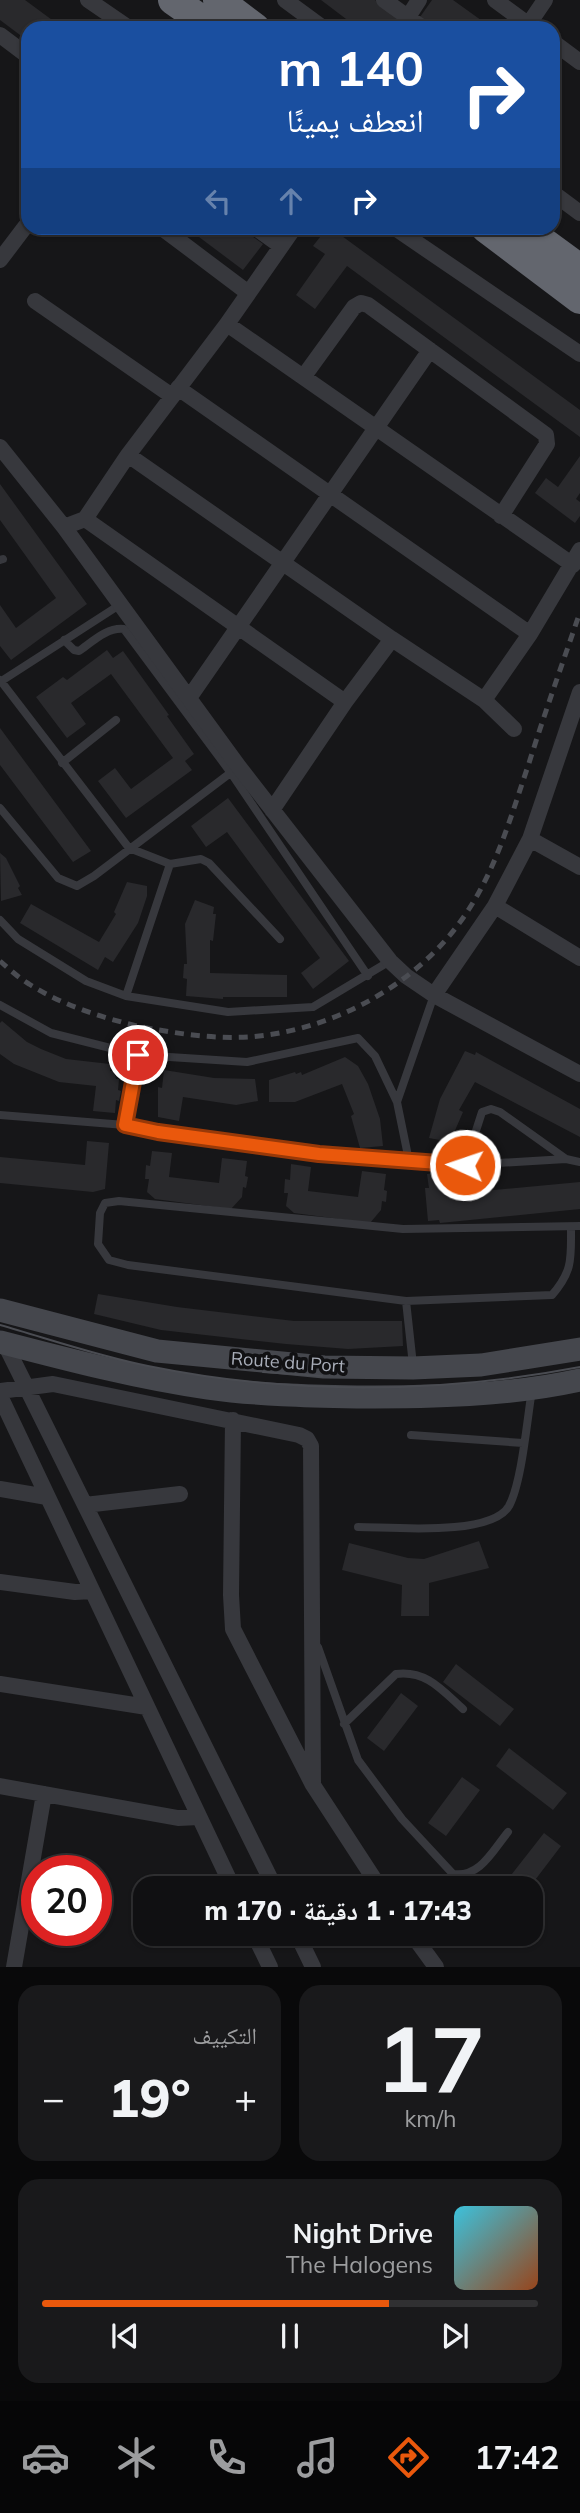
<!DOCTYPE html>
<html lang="ar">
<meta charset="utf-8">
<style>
body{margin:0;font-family:Mulish,"Noto Naskh Arabic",sans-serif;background:#19191b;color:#f1f3f6;direction:rtl;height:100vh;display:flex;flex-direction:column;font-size:26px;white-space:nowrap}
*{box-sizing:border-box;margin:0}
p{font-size:23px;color:#9c9d9f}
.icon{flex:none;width:38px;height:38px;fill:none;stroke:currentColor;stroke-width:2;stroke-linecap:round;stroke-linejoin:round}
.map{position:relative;height:1967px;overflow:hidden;direction:ltr}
.sheet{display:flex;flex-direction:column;gap:18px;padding:18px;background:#09090a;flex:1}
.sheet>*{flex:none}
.top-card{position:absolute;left:21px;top:21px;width:539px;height:214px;border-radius:21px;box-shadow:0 2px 5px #0004,0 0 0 2px #303032;direction:rtl;background:#1a4fa0;color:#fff;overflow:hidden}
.speed{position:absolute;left:21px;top:1855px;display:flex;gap:14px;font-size:35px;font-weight:700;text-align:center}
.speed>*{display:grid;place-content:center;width:91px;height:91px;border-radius:50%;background:#101012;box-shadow:0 2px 5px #0004,0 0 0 2px #303032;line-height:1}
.speed .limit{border:10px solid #d22;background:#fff;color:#111}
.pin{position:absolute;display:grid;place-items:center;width:60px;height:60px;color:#fff;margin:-30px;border:4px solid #fff;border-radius:50%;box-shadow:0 2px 7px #0007}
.me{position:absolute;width:77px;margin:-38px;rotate:273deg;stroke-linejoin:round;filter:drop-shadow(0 0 5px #0008)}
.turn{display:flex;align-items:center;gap:24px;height:147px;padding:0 21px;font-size:32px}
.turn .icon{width:91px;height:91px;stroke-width:2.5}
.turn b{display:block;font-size:49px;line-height:60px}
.lanes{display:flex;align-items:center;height:66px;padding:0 21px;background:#0003;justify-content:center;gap:35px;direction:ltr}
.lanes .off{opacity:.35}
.big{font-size:52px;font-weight:800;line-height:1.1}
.sheet .card{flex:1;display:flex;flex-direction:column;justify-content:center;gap:10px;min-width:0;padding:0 24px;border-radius:21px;background:#19191b}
.sheet .dial{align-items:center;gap:0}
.dial b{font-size:91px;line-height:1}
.song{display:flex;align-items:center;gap:21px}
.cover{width:84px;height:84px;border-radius:10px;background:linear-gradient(135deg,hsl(190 70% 55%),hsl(20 70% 35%))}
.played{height:7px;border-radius:4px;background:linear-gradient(90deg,#ea580c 70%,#303032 70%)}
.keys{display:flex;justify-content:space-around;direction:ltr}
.heat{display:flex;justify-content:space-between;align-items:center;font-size:38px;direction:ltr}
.sheet .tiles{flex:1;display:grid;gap:18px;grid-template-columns:1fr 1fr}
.card:last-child{grid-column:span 2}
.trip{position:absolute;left:133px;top:1876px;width:410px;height:70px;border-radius:21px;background:#101012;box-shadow:0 2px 5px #0004,0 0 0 2px #303032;font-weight:800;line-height:70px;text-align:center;direction:rtl}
.tab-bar{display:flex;height:112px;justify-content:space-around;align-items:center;background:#060607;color:#9c9d9f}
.tab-bar .icon{width:49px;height:49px}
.tab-bar .on{color:#ea580c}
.tab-bar b{font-size:32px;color:#f1f3f6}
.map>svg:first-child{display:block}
.building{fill:#29292c}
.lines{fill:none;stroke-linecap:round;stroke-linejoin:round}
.lane{stroke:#37383d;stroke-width:8}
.street{stroke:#37383d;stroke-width:16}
.secondary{stroke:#45474d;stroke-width:23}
.highway{stroke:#63666e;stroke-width:30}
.tram{stroke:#4a4c52;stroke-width:2}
.rail{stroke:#4a4c52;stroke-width:5;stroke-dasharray:9 7;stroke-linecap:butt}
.route-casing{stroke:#983908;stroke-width:18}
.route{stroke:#ea580c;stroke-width:12}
.labels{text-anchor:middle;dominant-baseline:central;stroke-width:7;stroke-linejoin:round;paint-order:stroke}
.street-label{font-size:18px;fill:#a8adb8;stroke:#111113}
</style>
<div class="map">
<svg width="580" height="1967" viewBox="0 0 580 1967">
<rect width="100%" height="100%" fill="#161618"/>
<path class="building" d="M 0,0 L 25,0 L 63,28 L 28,28 L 28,41 L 0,20 Z
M 321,0 L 375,0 L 412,28 L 358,28 Z
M 432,0 L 453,0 L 492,28 L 435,28 L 420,17 Z
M 187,228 L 241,228 L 263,244 L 243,270 Z
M 327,228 L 331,228 L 580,410 L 580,437 L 347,266 L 315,309 L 296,295 L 325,254 L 313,246 Z
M 580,456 L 580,493 L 576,499 L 580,502 L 580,516 L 575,523 L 535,493 L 546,478 L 558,487 Z
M 0,484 L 87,604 L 11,660 L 0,646 L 0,605 L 16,628 L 56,598 L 0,520 Z
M 107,650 L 113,658 L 123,651 L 169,715 L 167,716 L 194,754 L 185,761 L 192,770 L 126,818 L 98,781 L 115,768 L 131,789 L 173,758 L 111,674 L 71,703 L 86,724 L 67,738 L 36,697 L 63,677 L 67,680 Z
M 0,728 L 91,851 L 73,862 L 0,765 Z
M 228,798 L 349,961 L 313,989 L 301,973 L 320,958 L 227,832 L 206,847 L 191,826 Z
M 0,853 L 6,858 L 20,886 L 18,888 L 22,895 L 1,901 Z
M 127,882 L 147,886 L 147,896 L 138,923 L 113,962 L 105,957 L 98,970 L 20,923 L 31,904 L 99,942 L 116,914 L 114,912 Z
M 195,900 L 214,907 L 213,914 L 216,914 L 213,941 L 210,940 L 210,973 L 287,975 L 287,997 L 223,997 L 223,999 L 186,996 L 187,979 L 183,978 L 184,964 L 187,964 L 185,924 Z
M 2,1021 L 27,1042 L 41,1049 L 66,1059 L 110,1064 L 110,1071 L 114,1071 L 116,1079 L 119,1079 L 118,1090 L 121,1091 L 119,1101 L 116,1100 L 115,1113 L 93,1111 L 96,1086 L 59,1082 L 14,1064 L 0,1054 L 0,1023 Z
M 465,1051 L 475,1055 L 476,1052 L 580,1109 L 580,1137 L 475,1082 L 459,1110 L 463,1112 L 450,1142 L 429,1138 L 440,1099 Z
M 345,1057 L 358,1066 L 368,1084 L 380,1119 L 383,1146 L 360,1148 L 351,1116 L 354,1114 L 342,1084 L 295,1102 L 269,1102 L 269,1080 L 295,1072 L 296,1074 L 301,1072 L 302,1075 Z
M 164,1070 L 214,1078 L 255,1079 L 258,1101 L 236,1105 L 183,1097 L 179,1121 L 158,1117 L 158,1087 L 162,1088 Z
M 87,1141 L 109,1143 L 105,1189 L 93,1192 L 0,1183 L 0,1157 L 85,1165 Z
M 152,1151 L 172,1153 L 169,1177 L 219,1183 L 222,1158 L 247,1161 L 245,1176 L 248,1177 L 246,1188 L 243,1187 L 242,1197 L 231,1209 L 155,1199 L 147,1192 L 149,1179 L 145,1179 L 146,1165 L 150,1166 Z
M 291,1164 L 311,1167 L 308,1191 L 358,1197 L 362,1171 L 386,1174 L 384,1190 L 387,1191 L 386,1202 L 382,1201 L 381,1210 L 370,1223 L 294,1213 L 286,1206 L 288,1193 L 284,1193 L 285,1179 L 290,1180 Z
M 450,1171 L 452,1194 L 580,1182 L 580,1209 L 440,1223 L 439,1220 L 428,1221 L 425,1188 L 429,1188 L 427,1174 Z
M 98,1294 L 177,1307 L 294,1321 L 402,1321 L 403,1346 L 348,1349 L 286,1344 L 161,1330 L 94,1314 Z
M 479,1541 L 489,1568 L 429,1583 L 429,1616 L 401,1616 L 402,1585 L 342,1570 L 349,1543 L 408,1558 L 424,1559 Z
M 456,1664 L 514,1709 L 500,1726 L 443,1682 Z
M 401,1693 L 418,1706 L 384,1751 L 367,1738 Z
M 509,1748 L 567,1793 L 553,1810 L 496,1766 Z
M 462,1777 L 480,1790 L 446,1836 L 428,1823 Z
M 544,1833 L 561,1846 L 529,1888 L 501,1888 Z"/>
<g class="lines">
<path class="lane" d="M 0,560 L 3,559
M 64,640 L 74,650 L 79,651 C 92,642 107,627 124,629 L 231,773 L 368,976
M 0,680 L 129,848 L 170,864 L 201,859 L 209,863 L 280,939
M 0,682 L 121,604
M 62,763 L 116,720
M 0,808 L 58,878 L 77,886 L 94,876 L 233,771
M 0,920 L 18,939 L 86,981 L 126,996 L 228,1012 L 313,1007 L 390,961
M 126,996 L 170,864
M 0,1005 L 51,1033 L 138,1055 L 247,1062 L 358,1038 L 375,1056 L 397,1102
M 0,1115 L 125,1125 L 158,1132 L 319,1154 L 407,1162 L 465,1165 L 566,1159 L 580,1162
M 125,1125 L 138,1055
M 407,1162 L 407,1151 L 397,1102 L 434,995
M 465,1165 L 482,1112 L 491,1109 L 500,1112 L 566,1159
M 571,1228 C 571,1258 573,1271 552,1295 L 406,1301 L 128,1265 L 109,1260 L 98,1244 L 100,1213 L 105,1203 L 119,1201 L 403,1229 L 580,1226
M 406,1301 L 413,1365
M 411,1435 L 523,1443
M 358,1527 C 391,1527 491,1537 509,1506 C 522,1482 527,1419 532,1390
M 318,1647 L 358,1760 L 402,1819 L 453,1874 C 480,1878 493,1850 508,1832
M 344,1724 L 396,1674 C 426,1670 442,1690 463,1709"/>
<path class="street" d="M 88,0 L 129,28
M 285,0 L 323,28
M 384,0 L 423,28
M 495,0 L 533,28
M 408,17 L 419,0
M 526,28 L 545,0
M 0,35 L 28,56
M 553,42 L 580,62
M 553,193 L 580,213
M 162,228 L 247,292
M 256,228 L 281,246
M 395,228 L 580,354
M 0,260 L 28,223
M 35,301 L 172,396
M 227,324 L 573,565
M 304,376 L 354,307 L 361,303 L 368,305 L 546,435 L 547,444 L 501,516
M 178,388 L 530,634
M 0,447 L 64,527 L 239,767 L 390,961 L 406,976 L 434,995 L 580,1074
M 128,455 L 392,639 L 484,700
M 85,519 L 345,702
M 64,527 L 85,519 L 128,455 L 227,324 L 294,228
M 189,698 L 430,350
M 514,729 L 484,700 L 530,634 L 580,550
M 272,810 L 345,702 L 392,639
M 530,839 L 580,867
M 495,906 L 580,958
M 434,995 L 495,906 L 530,839 L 580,692
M 5,1344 L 275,1888
M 0,1391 L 53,1384 L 299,1435 L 307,1439 L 311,1446 L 313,1785
M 0,1396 L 233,1888
M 233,1420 L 231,1595 L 233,1629 L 313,1785 L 380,1888
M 0,1489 L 47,1497
M 85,1505 L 180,1494
M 0,1582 L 75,1592 L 92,1591
M 0,1684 L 147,1707
M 0,1786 L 178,1818 L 199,1817
M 254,1934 L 270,1967
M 297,1934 L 313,1967
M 412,1934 L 436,1967
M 14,1967 L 44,1794"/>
<path class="secondary" d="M 0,1310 L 157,1351 L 324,1367 L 413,1368 L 481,1365 L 580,1349
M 0,1342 C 69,1360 138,1378 208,1388 C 258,1395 307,1396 357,1397 C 431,1397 508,1396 580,1380"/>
<path class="highway" d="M 173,0 L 213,28
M 218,0 L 255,28
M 486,228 L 580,299
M 524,228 L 580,269"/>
<path class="tram" d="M 0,1325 C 49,1339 98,1356 148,1366 C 289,1395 439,1394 580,1367
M 263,1372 L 322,1376"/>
<path class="rail" d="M 0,961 C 9,969 19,978 29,984 C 62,1005 100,1017 137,1026 C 173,1033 211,1039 248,1037 C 334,1031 422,983 469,909 C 498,864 512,813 529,763 C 545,712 563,662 580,612"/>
</g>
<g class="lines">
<defs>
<path id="route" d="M 138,1055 L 125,1125 L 158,1132 L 319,1154 L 465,1165"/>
</defs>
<use href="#route" class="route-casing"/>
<use href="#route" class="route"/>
</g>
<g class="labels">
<g class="street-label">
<text transform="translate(288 1362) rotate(4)">Route du Port</text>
</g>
</g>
</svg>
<div class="speed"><div class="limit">20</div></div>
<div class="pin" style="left:138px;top:1055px;background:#d93025"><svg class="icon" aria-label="arrive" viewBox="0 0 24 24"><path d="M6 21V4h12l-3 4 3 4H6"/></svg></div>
<svg class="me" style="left:465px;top:1165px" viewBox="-20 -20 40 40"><circle r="17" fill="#ea580c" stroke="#fff" stroke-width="3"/><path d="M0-11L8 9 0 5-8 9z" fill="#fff"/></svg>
<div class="trip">17:43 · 1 دقيقة · 170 m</div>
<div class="top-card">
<div class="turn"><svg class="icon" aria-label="right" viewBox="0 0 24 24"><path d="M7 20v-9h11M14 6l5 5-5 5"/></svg><div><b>140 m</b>انعطف يمينًا</div></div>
<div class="lanes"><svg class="icon off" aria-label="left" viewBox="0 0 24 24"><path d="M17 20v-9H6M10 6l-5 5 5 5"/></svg><svg class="icon off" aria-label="ahead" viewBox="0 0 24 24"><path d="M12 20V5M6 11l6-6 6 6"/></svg><svg class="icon" aria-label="right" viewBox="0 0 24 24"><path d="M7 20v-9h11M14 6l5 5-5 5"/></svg></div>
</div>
</div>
<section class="sheet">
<div class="tiles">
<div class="card dial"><b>17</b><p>km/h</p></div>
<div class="card"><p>التكييف</p>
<div class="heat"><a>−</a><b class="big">19°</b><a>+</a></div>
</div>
<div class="card">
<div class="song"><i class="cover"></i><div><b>Night Drive</b><p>The Halogens</p></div></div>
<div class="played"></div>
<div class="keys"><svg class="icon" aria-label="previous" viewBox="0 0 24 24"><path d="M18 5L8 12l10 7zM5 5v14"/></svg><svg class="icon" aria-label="pause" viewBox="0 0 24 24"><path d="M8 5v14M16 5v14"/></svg><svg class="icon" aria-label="next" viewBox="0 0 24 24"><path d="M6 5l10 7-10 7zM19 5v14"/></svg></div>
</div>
</div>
</section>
<nav class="tab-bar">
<b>17:42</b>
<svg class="icon on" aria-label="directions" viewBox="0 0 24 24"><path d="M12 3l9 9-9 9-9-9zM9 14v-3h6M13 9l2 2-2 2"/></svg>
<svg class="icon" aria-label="music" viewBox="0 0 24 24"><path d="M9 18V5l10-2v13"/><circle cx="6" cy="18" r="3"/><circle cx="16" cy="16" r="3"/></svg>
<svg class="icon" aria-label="phone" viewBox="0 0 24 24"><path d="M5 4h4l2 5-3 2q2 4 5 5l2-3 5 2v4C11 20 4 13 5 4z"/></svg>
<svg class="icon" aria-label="climate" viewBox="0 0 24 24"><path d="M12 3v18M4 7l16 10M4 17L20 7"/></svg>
<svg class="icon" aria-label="car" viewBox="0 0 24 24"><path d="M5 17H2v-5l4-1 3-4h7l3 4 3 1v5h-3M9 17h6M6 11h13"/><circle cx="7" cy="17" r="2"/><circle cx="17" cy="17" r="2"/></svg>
</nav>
